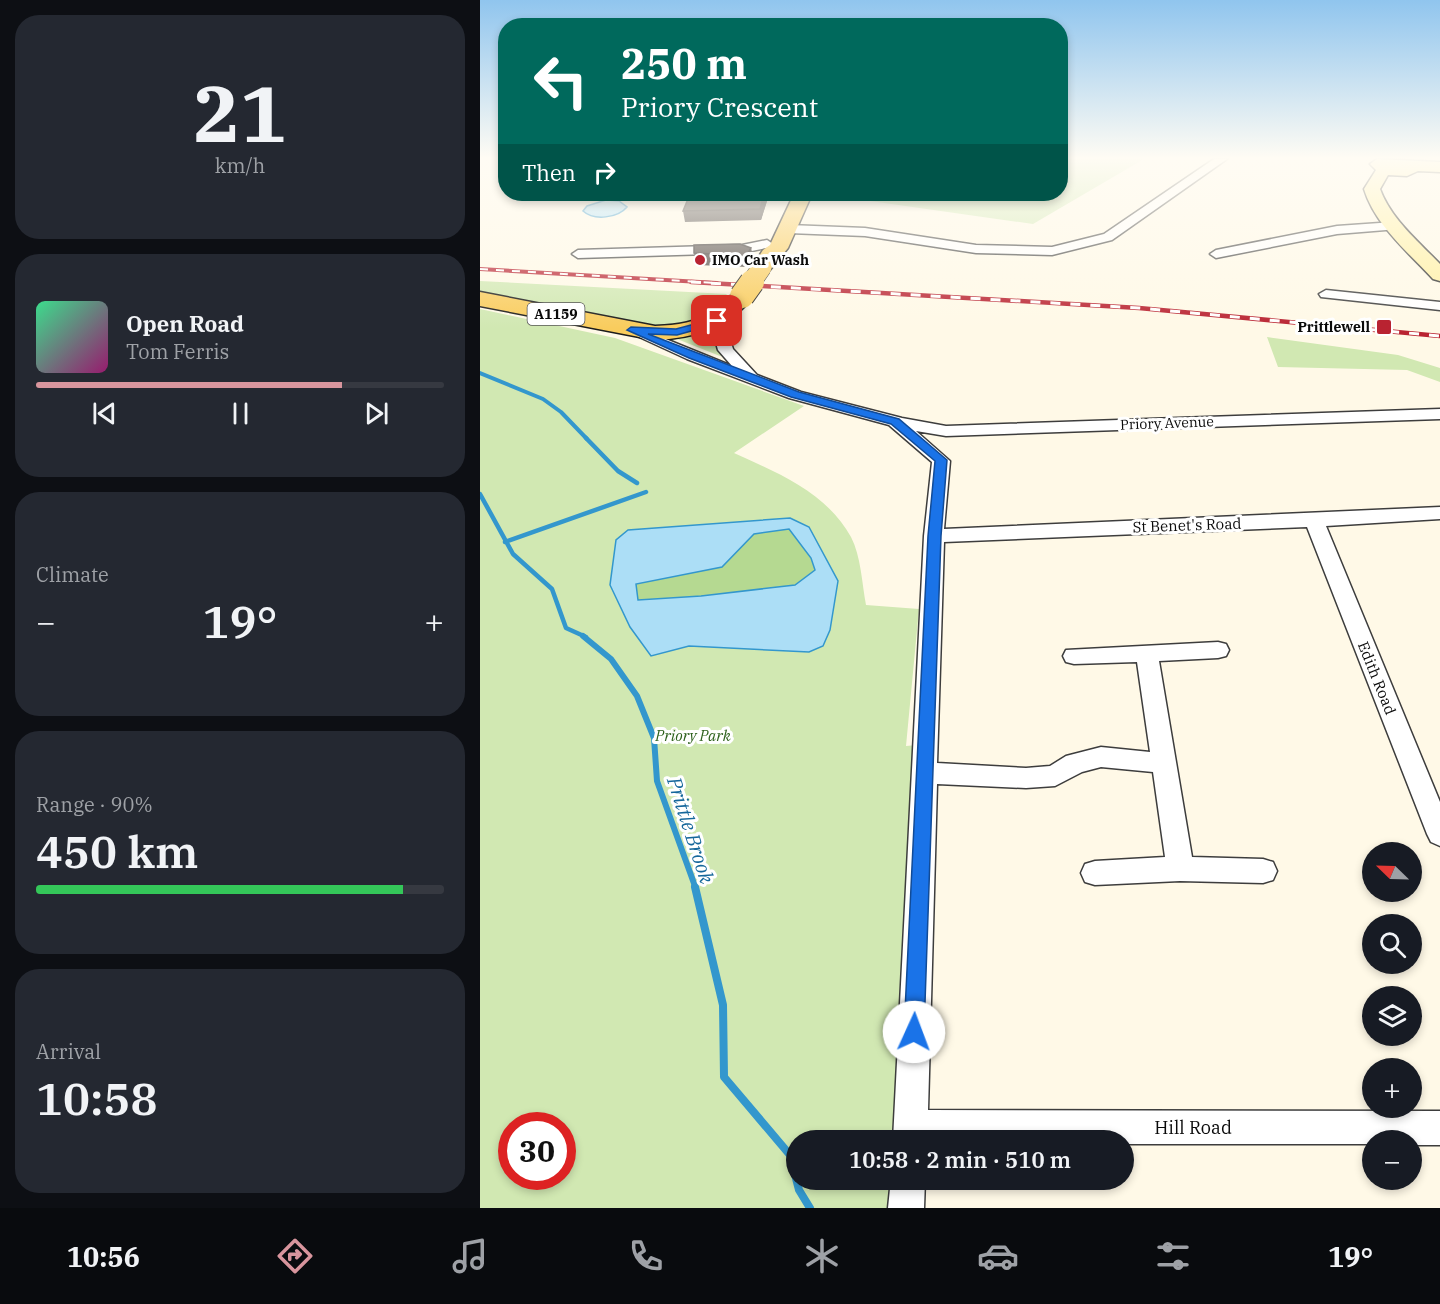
<!DOCTYPE html>
<meta charset="utf-8">
<style>
body{margin:0;font-family:"IBM Plex Serif",serif;background:#242831;color:#f1f3f6;height:100vh;display:flex;flex-direction:column;font-size:22px;white-space:nowrap}
*{box-sizing:border-box;margin:0}
p{font-size:20px;color:#9ea1a6}
.icon{flex:none;width:33px;height:33px;fill:none;stroke:currentColor;stroke-width:2;stroke-linecap:round;stroke-linejoin:round}
.map{position:relative;flex:1;overflow:hidden}
.details{display:flex;flex-direction:column;gap:15px;padding:15px;background:#0d0f14;width:480px}
.details>*{flex:none}
.top-card{position:absolute;left:18px;top:18px;width:570px;height:183px;border-radius:24px;box-shadow:0 3px 9px #0003;background:#00695c;color:#fff;overflow:hidden}
.needle{width:39px;rotate:293deg}
.tools{position:absolute;left:882px;top:842px;display:grid;gap:12px}
.tools a{display:grid;place-items:center;width:60px;height:60px;border-radius:50%;background:#171b24;box-shadow:0 3px 9px #0003;font-size:30px}
.speed{position:absolute;left:18px;top:1112px;display:flex;gap:12px;font-size:30px;font-weight:700;text-align:center}
.speed>*{display:grid;place-content:center;width:78px;height:78px;border-radius:50%;background:#171b24;box-shadow:0 3px 9px #0003;line-height:1}
.speed .limit{border:9px solid #d22;background:#fff;color:#111}
.pin{position:absolute;display:grid;place-items:center;width:51px;height:51px;color:#fff;margin:-26px;border-radius:12px;box-shadow:0 3px 9px #0006}
.me{position:absolute;width:66px;margin:-33px;rotate:2deg;stroke-linejoin:round;filter:drop-shadow(0 0 4px #0008)}
.turn{display:flex;align-items:center;gap:21px;height:126px;padding:0 24px;font-size:27px}
.turn .icon{width:78px;height:78px;stroke-width:2.5}
.turn b{display:block;font-size:42px;line-height:51px}
.then{display:flex;align-items:center;height:57px;padding:0 24px;background:#0003;gap:12px;font-size:22px}
.big{font-size:45px;font-weight:600;line-height:1.1}
.details .card{flex:1;display:flex;flex-direction:column;justify-content:center;gap:9px;min-width:0;padding:0 21px;border-radius:24px;background:#242831}
.details .dial{align-items:center;gap:0}
.dial b{font-size:78px;line-height:1}
.song{display:flex;align-items:center;gap:18px}
.cover{width:72px;height:72px;border-radius:9px;background:linear-gradient(135deg,hsl(150 70% 55%),hsl(320 70% 35%))}
.played{height:6px;border-radius:3px;background:linear-gradient(90deg,#d8959d 75%,#363941 75%)}
.keys{display:flex;justify-content:space-around;direction:ltr}
.heat{display:flex;justify-content:space-between;align-items:center;font-size:33px;direction:ltr}
.charge{height:9px;border-radius:4px;background:linear-gradient(90deg,#34c759 90%,#363941 0)}
.trip{position:absolute;left:306px;top:1130px;width:348px;height:60px;border-radius:30px;background:#171b24;box-shadow:0 3px 9px #0003;font-weight:600;line-height:60px;text-align:center}
.tabs{display:flex;height:96px;justify-content:space-around;align-items:center;background:#090b0e;color:#9ea1a6}
.tabs .icon{width:42px;height:42px}
.tabs .selected{color:#d8959d}
.tabs b{font-size:27px;color:#f1f3f6}
main{display:flex;flex:1;min-height:0}
.map>svg:first-child{display:block}
.green{fill:#d1e8b2;fill-rule:evenodd}
.forest{fill:#b5d991}
.water{fill:#acdef6;stroke:#3397cd;stroke-width:1.5;fill-rule:evenodd}
.lines{fill:none;stroke-linecap:round;stroke-linejoin:round}
.stream-far3{stroke:#3397cd;stroke-width:4}
.stream-far2{stroke:#3397cd;stroke-width:4.5}
.stream-far1{stroke:#3397cd;stroke-width:6}
.stream{stroke:#3397cd;stroke-width:8}
.minor-casing{stroke:#3d3d3d;stroke-width:3}
.secondary-casing{stroke:#2c2c2c;stroke-width:3}
.primary-casing{stroke:#1b1b1b;stroke-width:3}
.minor{fill:#fff;fill-rule:evenodd}
.secondary{fill:#fff0a2;fill-rule:evenodd}
.primary{fill:#f9cc5d;fill-rule:evenodd}
.rail-far1-casing{stroke:#b92331;stroke-width:4}
.rail-casing{stroke:#b92331;stroke-width:4.5}
.rail-far1{stroke:#fff;stroke-width:2;stroke-dasharray:8;stroke-linecap:butt}
.rail{stroke:#fff;stroke-width:3;stroke-dasharray:10;stroke-linecap:butt}
.primary-bridge-far1-casing{stroke:#1b1b1b;stroke-width:20;stroke-linecap:butt}
.primary-bridge-casing{stroke:#1b1b1b;stroke-width:26;stroke-linecap:butt}
.primary-bridge-far1{stroke:#f9cc5d;stroke-width:19}
.primary-bridge{stroke:#f9cc5d;stroke-width:24}
.wall{fill:#47403d}
.shaded-wall{fill:#3a3432}
.building{fill:#534b47;stroke:#3a3432;stroke-width:1.5}
.route{fill:#1a73e8;stroke:#114b97;stroke-width:1.5}
.poi-dot{fill:#b92331;stroke:#fff;stroke-width:2}
.labels{text-anchor:middle;dominant-baseline:central;stroke-width:6;stroke-linejoin:round;paint-order:stroke}
.far-poi-label{font-size:14px;font-weight:bold;fill:#0a0a0a;stroke:#fff;text-anchor:start}
.shield{fill:#fff;stroke:#545454;stroke-width:1.5}
.shield-label{font-size:14px;font-weight:bold;fill:#0a0a0a}
.far-street-label{font-size:14px;fill:#0a0a0a;stroke:#fff}
.street-label{font-size:15px;fill:#0a0a0a;stroke:#fff}
.park-label{font-size:15px;font-style:italic;fill:#2d611c;stroke:#fff}
.near-street-label{font-size:18px;fill:#0a0a0a;stroke:#fff}
.near-water-label{font-size:20px;font-style:italic;fill:#15679b;stroke:#fff}
</style>
<main>
<section class="details">
<div class="card dial"><b>21</b><p>km/h</p></div>
<div class="card">
<div class="song"><i class="cover"></i><div><b>Open Road</b><p>Tom Ferris</p></div></div>
<div class="played"></div>
<div class="keys"><svg class="icon" aria-label="previous" viewBox="0 0 24 24"><path d="M18 5L8 12l10 7zM5 5v14"/></svg><svg class="icon" aria-label="pause" viewBox="0 0 24 24"><path d="M8 5v14M16 5v14"/></svg><svg class="icon" aria-label="next" viewBox="0 0 24 24"><path d="M6 5l10 7-10 7zM19 5v14"/></svg></div>
</div>
<div class="card"><p>Climate</p>
<div class="heat"><a>−</a><b class="big">19°</b><a>+</a></div>
</div>
<div class="card"><p>Range · 90%</p><b class="big">450 km</b><div class="charge"></div></div>
<div class="card"><p>Arrival</p><b class="big">10:58</b></div>
</section>
<div class="map">
<svg width="960" height="1208" viewBox="0 0 960 1208">
<rect width="100%" height="100%" fill="#fff9e7"/>
<path class="green" d="M 581,159 L 664,159 L 553,224 L 341,194 L 580,194 Z
M 0,281 L 247,294 C 242,300 237,308 231,313 C 216,323 191,327 174,327 L 0,297 Z
M 0,309 L 135,338 L 324,406 L 254,453 C 298,473 346,492 371,537 C 381,556 382,584 386,605 L 439,609 L 426,746 L 437,745 L 418,1140 L 316,1140 L 316,1179 L 416,1179 L 415,1208 L 0,1208 ZM 32,1125 L 82,1125 L 82,1176 L 32,1176 Z
M 233,327 L 243,355 L 240,356 L 197,339 L 189,343 L 168,336 Z
M 787,337 L 918,355 L 960,368 L 960,382 L 927,370 L 798,367 Z"/>
<path class="forest" d="M 309,529 L 331,558 L 335,571 L 315,585 L 221,596 L 158,600 L 156,584 L 242,567 L 274,534 Z"/>
<path class="water" d="M 126,200 L 139,201 L 147,207 C 138,218 114,221 103,211 L 107,206 Z
M 310,518 L 329,527 L 358,581 L 350,630 L 343,646 L 329,652 L 209,646 L 171,656 L 150,627 L 130,585 L 136,540 L 148,530 ZM 309,529 L 331,558 L 335,570 L 315,585 L 221,596 L 158,600 L 156,584 L 242,567 L 274,534 Z"/>
<g class="lines">
<path class="stream-far3" d="M 0,373 L 63,399 L 81,412 L 107,439"/>
<path class="stream-far2" d="M 106,438 L 138,471 L 157,483
M 0,494 L 33,554 L 72,589 L 86,628 L 106,637
M 25,542 L 166,492"/>
<path class="stream-far1" d="M 103,636 L 131,659 L 157,696 L 174,738 L 177,781 L 216,889"/>
<path class="stream" d="M 215,887 L 243,1005 L 244,1077 L 310,1155 L 319,1190 L 330,1208"/>
<defs>
<path id="minor" d="M 734,159 L 747,159 L 632,240 L 572,255 L 496,253 L 385,236 L 309,233 L 303,229 L 309,225 L 385,228 L 496,245 L 572,247 L 624,234 Z
M 914,222 L 920,226 L 918,229 L 857,234 L 736,258 L 730,254 L 736,250 L 857,226 Z
M 287,240 L 293,244 L 291,247 L 262,253 L 98,258 L 92,254 L 98,250 L 262,245 Z
M 846,290 L 960,302 L 960,310 L 841,297 L 839,294 Z
M 237,317 L 244,321 L 253,349 L 277,375 L 321,392 L 422,418 L 466,426 L 960,409 L 960,419 L 466,436 L 436,431 L 470,461 L 464,529 L 960,507 L 960,519 L 846,526 L 960,802 L 960,846 L 951,842 L 947,834 L 827,527 L 464,542 L 457,763 L 546,768 L 570,766 L 586,756 L 621,747 L 670,752 L 657,662 L 594,664 L 586,662 L 583,656 L 586,650 L 738,642 L 746,644 L 749,650 L 746,656 L 738,658 L 679,661 L 712,857 L 783,859 L 793,862 L 797,871 L 793,880 L 783,883 L 700,881 L 615,885 L 605,882 L 601,873 L 605,864 L 615,861 L 685,857 L 673,772 L 621,767 L 602,772 L 575,786 L 546,788 L 457,784 L 448,1110 L 960,1111 L 960,1145 L 932,1145 L 932,1140 L 892,1140 L 892,1144 L 644,1144 L 644,1140 L 413,1140 L 444,536 L 452,462 L 409,425 L 309,398 L 207,359 L 144,330 L 146,327 L 156,327 L 252,366 L 238,350 L 230,321 Z
M 411,1179 L 445,1179 L 444,1208 L 408,1208 Z"/>
<path id="secondary" d="M 897,159 L 960,162 L 960,172 L 938,171 L 927,176 L 908,175 L 900,189 C 911,219 938,241 960,264 L 960,281 L 953,279 C 928,252 895,225 884,189 L 896,170 L 890,164 Z"/>
<path id="primary" d="M 314,194 L 332,194 L 308,248 L 289,271 L 275,271 L 272,267 L 283,250 L 290,245 Z
M 262,289 L 270,291 L 273,296 C 250,329 213,338 175,340 L 0,306 L 0,292 L 175,326 C 197,325 217,323 235,310 C 245,303 251,292 262,289 Z"/>
</defs>
<use href="#minor" class="minor-casing"/>
<use href="#secondary" class="secondary-casing"/>
<use href="#primary" class="primary-casing"/>
<use href="#minor" class="minor"/>
<use href="#secondary" class="secondary"/>
<use href="#primary" class="primary"/>
<defs>
<path id="rail-far1" d="M 0,269 L 237,283"/>
<path id="rail" d="M 211,282 L 659,308 L 960,336"/>
</defs>
<use href="#rail-far1" class="rail-far1-casing"/>
<use href="#rail" class="rail-casing"/>
<use href="#rail-far1" class="rail-far1"/>
<use href="#rail" class="rail"/>
<defs>
<path id="primary-bridge-far1" d="M 271,283 L 282,267"/>
<path id="primary-bridge" d="M 262,296 L 272,282"/>
</defs>
<use href="#primary-bridge-far1" class="primary-bridge-far1-casing"/>
<use href="#primary-bridge" class="primary-bridge-casing"/>
<use href="#primary-bridge-far1" class="primary-bridge-far1"/>
<use href="#primary-bridge" class="primary-bridge"/>
</g>
<path class="wall" d="M 210,194 L 286,194 L 287,201 L 281,220 L 205,222 L 203,211 Z
M 271,248 L 273,260 L 268,267 L 216,265 L 214,253 Z"/>
<path class="shaded-wall" d="M 284,194 L 286,194 L 287,201 L 281,220 L 280,209 Z
M 271,248 L 273,260 L 268,267 L 266,256 Z"/>
<path class="building" d="M 210,194 L 284,194 L 280,209 L 203,211 Z
M 260,244 L 271,248 L 266,256 L 214,253 L 214,245 Z"/>
<linearGradient id="sky" x2="0" y2="1"><stop stop-color="#90c5ee"/><stop offset="0.48" stop-color="#fffcf4"/><stop offset="1" stop-color="#fffcf4" stop-opacity="0"/></linearGradient>
<rect width="960" height="329" fill="url(#sky)"/>
<path class="route" d="M 237,318 L 241,321 L 240,323 L 197,335 L 168,334 L 319,392 L 419,419 L 467,460 L 461,536 L 444,1032 L 441,1040 L 434,1043 L 427,1040 L 424,1032 L 448,536 L 455,461 L 411,424 L 311,397 L 209,358 L 147,330 L 151,327 L 196,329 Z"/>
<g class="poi-dot">
<circle cx="220" cy="260" r="6"/>
<rect x="896" y="319" width="16" height="16" rx="3"/>
</g>
<g class="labels">
<g class="far-poi-label">
<text x="232" y="260">IMO Car Wash</text>
<text x="890" y="327" text-anchor="end">Prittlewell</text>
</g>
<rect class="shield" x="47.5" y="303" width="57" height="22" rx="4.5"/>
<g class="shield-label">
<text x="76" y="314">A1159</text>
</g>
<g class="far-street-label">
<text transform="translate(687 423) rotate(-2)">Priory Avenue</text>
</g>
<g class="street-label">
<text transform="translate(707 525) rotate(-2)">St Benet's Road</text>
<text transform="translate(897 678) rotate(68)">Edith Road</text>
</g>
<g class="park-label">
<text x="213" y="735">Priory Park</text>
</g>
<g class="near-street-label">
<text x="713" y="1127">Hill Road</text>
</g>
<g class="near-water-label">
<text transform="translate(211 830) rotate(72)">Prittle Brook</text>
</g>
</g>
</svg>
<div class="tools">
<a><svg class="needle" viewBox="-14 -14 28 28"><path d="M0-13l5 13h-10z" fill="#e53935"/><path d="M0 13l5-13h-10z" fill="#9ea1a6"/></svg></a>
<a><svg class="icon" aria-label="search" viewBox="0 0 24 24"><circle cx="10" cy="10" r="6"/><path d="M15 15l6 6"/></svg></a>
<a><svg class="icon" aria-label="layers" viewBox="0 0 24 24"><path d="M12 4l9 5-9 5-9-5zM3 14l9 5 9-5"/></svg></a>
<a>+</a>
<a>−</a>
</div>
<div class="speed"><div class="limit">30</div></div>
<div class="pin" style="left:237px;top:321px;background:#d93025"><svg class="icon" aria-label="arrive" viewBox="0 0 24 24"><path d="M6 21V4h12l-3 4 3 4H6"/></svg></div>
<svg class="me" style="left:434px;top:1032px" viewBox="-20 -20 40 40"><circle r="19" fill="#fff"/><path d="M0-13L10 11 0 6-10 11z" fill="#1a73e8"/></svg>
<div class="trip">10:58 · 2 min · 510 m</div>
<div class="top-card">
<div class="turn"><svg class="icon" aria-label="left" viewBox="0 0 24 24"><path d="M17 20v-9H6M10 6l-5 5 5 5"/></svg><div><b>250 m</b>Priory Crescent</div></div>
<div class="then">Then<svg class="icon" aria-label="right" viewBox="0 0 24 24"><path d="M7 20v-9h11M14 6l5 5-5 5"/></svg></div>
</div>
</div>
</main>
<nav class="tabs">
<b>10:56</b>
<svg class="icon selected" aria-label="directions" viewBox="0 0 24 24"><path d="M12 3l9 9-9 9-9-9zM9 14v-3h6M13 9l2 2-2 2"/></svg>
<svg class="icon" aria-label="music" viewBox="0 0 24 24"><path d="M9 18V5l10-2v13"/><circle cx="6" cy="18" r="3"/><circle cx="16" cy="16" r="3"/></svg>
<svg class="icon" aria-label="phone" viewBox="0 0 24 24"><path d="M5 4h4l2 5-3 2q2 4 5 5l2-3 5 2v4C11 20 4 13 5 4z"/></svg>
<svg class="icon" aria-label="climate" viewBox="0 0 24 24"><path d="M12 3v18M4 7l16 10M4 17L20 7"/></svg>
<svg class="icon" aria-label="car" viewBox="0 0 24 24"><path d="M5 17H2v-5l4-1 3-4h7l3 4 3 1v5h-3M9 17h6M6 11h13"/><circle cx="7" cy="17" r="2"/><circle cx="17" cy="17" r="2"/></svg>
<svg class="icon" aria-label="filters" viewBox="0 0 24 24"><path d="M4 7h16M4 17h16"/><circle cx="9" cy="7" r="2"/><circle cx="15" cy="17" r="2"/></svg>
<b>19°</b>
</nav>
